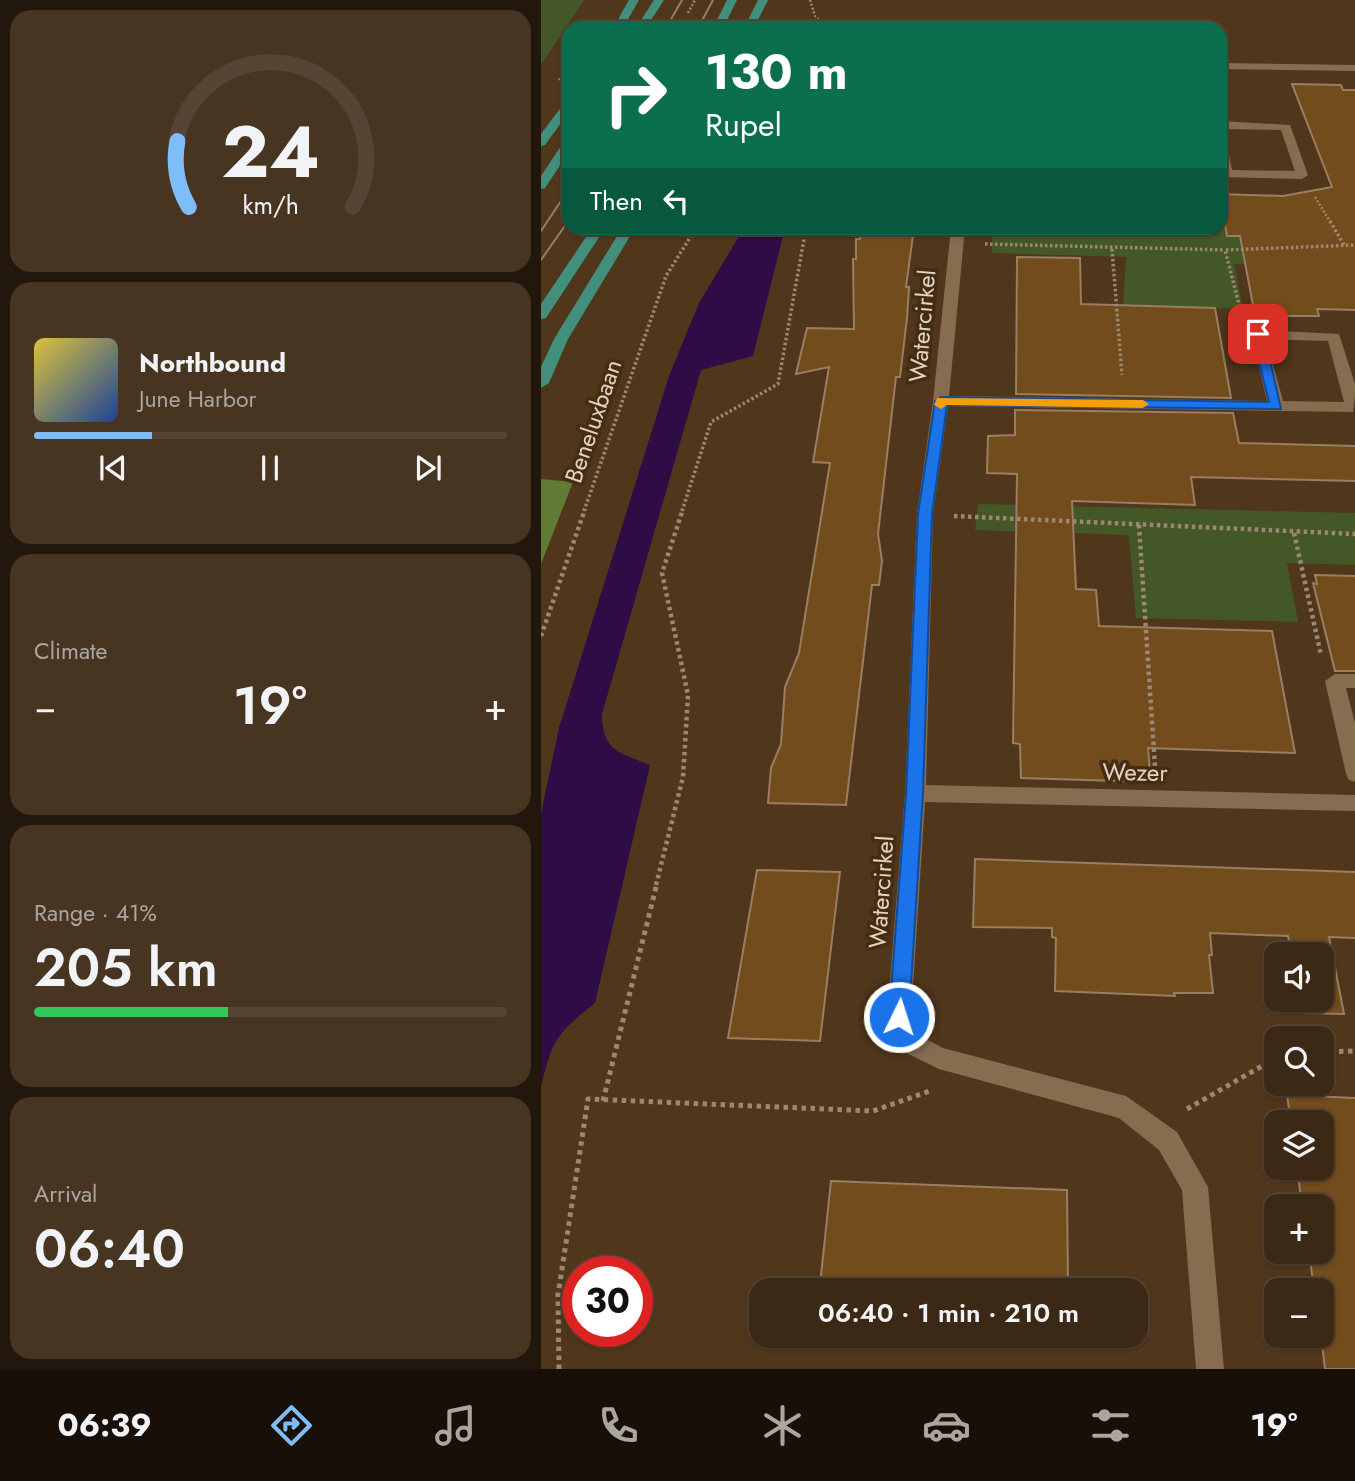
<!DOCTYPE html>
<meta charset="utf-8">
<style>
body{margin:0;font-family:Jost,sans-serif;background:#473522;color:#f1f3f6;height:100vh;display:flex;flex-direction:column;font-size:26px;white-space:nowrap}
*{box-sizing:border-box;margin:0}
p{font-size:23px;color:#aca6a0}
.icon{flex:none;width:38px;height:38px;fill:none;stroke:currentColor;stroke-width:2;stroke-linecap:round;stroke-linejoin:round}
.map{position:relative;flex:1;overflow:hidden}
.drawer{display:flex;flex-direction:column;gap:10px;padding:10px;background:#21170c;width:541px}
.drawer>*{flex:none}
.guide{position:absolute;left:21px;top:21px;width:665px;height:214px;border-radius:21px;box-shadow:0 2px 5px #0004,0 0 0 2px #554534;background:#0b6e4f;color:#fff;overflow:hidden}
.buttons{position:absolute;left:723px;top:942px;display:grid;gap:14px}
.buttons a{display:grid;place-items:center;width:70px;height:70px;border-radius:14px;background:#3c2915;box-shadow:0 2px 5px #0004,0 0 0 2px #554534;font-size:35px}
.speed{position:absolute;left:21px;top:1256px;display:flex;gap:14px;font-size:35px;font-weight:700;text-align:center}
.speed>*{display:grid;place-content:center;width:91px;height:91px;border-radius:50%;background:#3c2915;box-shadow:0 2px 5px #0004,0 0 0 2px #554534;line-height:1}
.speed .limit{border:10px solid #d22;background:#fff;color:#111}
.pin{position:absolute;display:grid;place-items:center;width:60px;height:60px;color:#fff;margin:-30px;border-radius:14px;box-shadow:0 4px 10px #0006}
.me{position:absolute;width:77px;margin:-38px;rotate:4deg;stroke-linejoin:round;filter:drop-shadow(0 0 5px #0008)}
.turn{display:flex;align-items:center;gap:24px;height:147px;padding:0 28px;font-size:32px}
.turn .icon{width:91px;height:91px;stroke-width:2.5}
.turn b{display:block;font-size:49px;line-height:60px}
.then{display:flex;align-items:center;height:66px;padding:0 28px;background:#0003;gap:14px;font-size:26px}
.big{font-size:52px;font-weight:600;line-height:1.1}
.drawer .tile{flex:1;display:flex;flex-direction:column;justify-content:center;gap:10px;min-width:0;padding:0 24px;border-radius:21px;background:#473522}
.drawer .dial{align-items:center;gap:0}
.dial svg{height:182px;overflow:visible;fill:none;stroke:#554534;stroke-width:7;stroke-linecap:round;text-anchor:middle}
.dial text{fill:#f1f3f6;stroke:none}
.song{display:flex;align-items:center;gap:21px}
.cover{width:84px;height:84px;border-radius:10px;background:linear-gradient(135deg,hsl(50 70% 55%),hsl(220 70% 35%))}
.played{height:7px;border-radius:4px;background:linear-gradient(90deg,#7ebdf9 25%,#554534 25%)}
.keys{display:flex;justify-content:space-around;direction:ltr}
.heat{display:flex;justify-content:space-between;align-items:center;font-size:38px;direction:ltr}
.charge{height:10px;border-radius:5px;background:linear-gradient(90deg,#34c759 41%,#554534 0)}
.trip{position:absolute;left:208px;top:1278px;width:399px;height:70px;border-radius:21px;background:#3c2915;box-shadow:0 2px 5px #0004,0 0 0 2px #554534;font-weight:600;line-height:70px;text-align:center}
.menu{display:flex;height:112px;justify-content:space-around;align-items:center;background:#181008;color:#aca6a0}
.menu .icon{width:49px;height:49px}
.menu .selected{color:#7ebdf9}
.menu b{font-size:32px;color:#f1f3f6}
main{display:flex;flex:1;min-height:0}
.map>svg:first-child{display:block}
.green{fill:#435727}
.forest{fill:#5f7b36}
.water{fill:#2e0c45}
.building{fill:#734c1d;stroke:#997e61;stroke-width:2}
.lines{fill:none;stroke-linecap:round;stroke-linejoin:round}
.path-far3{stroke:#9b8772;stroke-width:2.5;stroke-dasharray:2 2;stroke-linecap:butt}
.path-far2{stroke:#9b8772;stroke-width:3.5;stroke-dasharray:2.5 2.5;stroke-linecap:butt}
.path-far1{stroke:#9b8772;stroke-width:4.5;stroke-dasharray:3.5 3.5;stroke-linecap:butt}
.path{stroke:#9b8772;stroke-width:5;stroke-dasharray:4.5 4.5;stroke-linecap:butt}
.minor{fill:#876c4f;fill-rule:evenodd}
.primary{fill:#438f7e;fill-rule:evenodd}
.tram{stroke:#937e68;stroke-width:2}
.route{fill:#1a73e8;stroke:#114b97;stroke-width:2}
.slow{fill:#f59e0b}
.labels{text-anchor:middle;dominant-baseline:central;stroke-width:7;stroke-linejoin:round;paint-order:stroke}
.street-label{font-size:24px;fill:#e2d3c3;stroke:#452d12}
</style>
<main>
<section class="drawer">
<div class="tile dial"><svg viewBox="0 0 100 80">
<path d="M14 69A42 42 0 1 1 86 69"/>
<path d="M14 69A42 42 0 0 1 9 40" stroke="#7ebdf9"/>
<text x="50" y="56" font-size="32" font-weight="700">24</text>
<text x="50" y="72" font-size="11">km/h</text>
</svg></div>
<div class="tile">
<div class="song"><i class="cover"></i><div><b>Northbound</b><p>June Harbor</p></div></div>
<div class="played"></div>
<div class="keys"><svg class="icon" aria-label="previous" viewBox="0 0 24 24"><path d="M18 5L8 12l10 7zM5 5v14"/></svg><svg class="icon" aria-label="pause" viewBox="0 0 24 24"><path d="M8 5v14M16 5v14"/></svg><svg class="icon" aria-label="next" viewBox="0 0 24 24"><path d="M6 5l10 7-10 7zM19 5v14"/></svg></div>
</div>
<div class="tile"><p>Climate</p>
<div class="heat"><a>−</a><b class="big">19°</b><a>+</a></div>
</div>
<div class="tile"><p>Range · 41%</p><b class="big">205 km</b><div class="charge"></div></div>
<div class="tile"><p>Arrival</p><b class="big">06:40</b></div>
</section>
<div class="map">
<svg width="815" height="1369" viewBox="0 0 815 1369">
<rect width="100%" height="100%" fill="#50371c"/>
<path class="green" d="M 0,0 L 43,0 L 0,65 Z
M 679,221 L 814,223 L 814,264 L 693,264 L 702,309 L 582,305 L 585,257 L 451,253 L 451,228 L 679,228 Z
M 437,504 L 814,513 L 814,565 L 746,563 L 757,622 L 595,618 L 588,535 L 434,530 Z"/>
<path class="forest" d="M 0,479 L 32,482 L 0,564 Z"/>
<path class="water" d="M 203,228 L 217,228 L 242,236 L 212,356 L 160,370 L 61,714 C 61,751 79,753 109,765 L 54,1003 C 16,1033 11,1040 0,1087 L 0,814 L 18,728 L 128,376 L 158,303 Z"/>
<path class="building" d="M 751,84 L 800,85 L 802,90 L 815,90 L 815,310 L 776,309 L 778,316 L 714,316 L 699,236 L 686,236 L 679,194 L 742,196 L 791,187 Z
M 321,228 L 373,228 L 365,287 L 368,287 L 366,318 L 359,377 L 355,377 L 337,534 L 341,561 L 338,585 L 331,585 L 305,805 L 227,803 L 230,768 L 240,744 L 244,687 L 258,653 L 289,463 L 272,462 L 288,367 L 255,374 L 266,328 L 313,329 L 312,259 L 315,259 L 315,239 L 319,239 Z
M 476,257 L 539,258 L 540,304 L 674,308 L 690,398 L 475,394 Z
M 474,410 L 692,413 L 698,443 L 815,446 L 815,481 L 650,477 L 654,505 L 531,501 L 535,589 L 555,590 L 558,626 L 731,631 L 754,753 L 607,748 L 610,782 L 480,778 L 479,744 L 472,743 L 476,474 L 446,473 L 447,436 L 474,435 Z
M 774,575 L 815,576 L 815,671 L 794,671 L 772,583 L 776,584 Z
M 434,859 L 815,872 L 815,938 L 788,937 L 803,1014 L 761,1013 L 758,999 L 780,999 L 780,954 L 751,954 L 747,936 L 669,933 L 671,955 L 668,955 L 672,993 L 633,993 L 634,996 L 514,991 L 515,938 L 511,937 L 511,928 L 432,927 Z
M 216,870 L 299,872 L 279,1041 L 187,1038 Z
M 746,1095 L 815,1098 L 815,1369 L 784,1369 L 780,1335 L 780,1290 L 773,1290 L 768,1251 L 780,1251 L 780,1206 L 761,1206 L 756,1167 L 780,1167 L 780,1122 L 750,1122 Z
M 290,1181 L 526,1190 L 527,1287 L 449,1283 L 387,1288 L 279,1285 Z"/>
<g class="lines">
<path class="path-far3" d="M 269,0 L 274,16 L 285,28
M 147,13 L 154,0
M 18,80 L 28,66
M 774,197 L 790,223"/>
<path class="path-far2" d="M 789,221 L 803,245
M 444,244 L 684,250
M 571,249 L 581,375
M 700,312 L 684,250 L 815,245
M 43,511 L 125,276 L 155,228
M 141,511 L 170,422 L 237,384 L 265,228"/>
<path class="path-far1" d="M 413,516 L 815,534
M 598,525 L 614,767
M 753,533 L 780,655
M 0,636 L 44,509
M 115,885 L 142,777 L 147,695 L 121,573 L 142,509"/>
<path class="path" d="M 780,1052 L 815,1051
M 62,1101 L 116,883
M 646,1109 L 735,1058
M 18,1369 L 17,1295 L 47,1099 L 332,1111 L 389,1091"/>
<path class="minor" d="M 515,19 L 555,19 L 560,22 L 560,28 L 550,28 L 550,25 L 510,28 L 510,22 Z
M 679,63 L 815,65 L 815,71 L 679,69 Z
M 679,121 L 749,125 L 767,175 L 761,179 L 679,177 L 679,138 L 685,142 L 691,170 L 754,171 L 740,130 L 679,129 Z
M 410,228 L 424,228 L 408,396 L 726,401 L 710,334 L 717,330 L 798,334 L 815,387 L 812,412 L 407,406 L 392,514 L 385,785 L 815,795 L 815,811 L 384,802 L 370,1017 L 376,1034 L 402,1048 L 585,1096 L 636,1132 L 667,1187 L 683,1369 L 655,1369 L 641,1190 L 618,1150 L 578,1118 L 398,1069 L 357,1049 L 346,1017 L 364,793 L 376,514 L 392,401 ZM 725,339 L 787,341 L 803,402 L 742,401 Z
M 794,674 L 815,674 L 815,688 L 805,688 L 815,727 L 815,782 L 808,780 L 805,774 L 784,681 Z"/>
<path class="primary" d="M 88,0 L 98,0 L 82,28 L 72,28 Z
M 113,0 L 123,0 L 105,28 L 95,28 Z
M 186,0 L 196,0 L 182,28 L 172,28 Z
M 217,0 L 227,0 L 213,28 L 203,28 Z
M 28,101 L 28,112 L 4,145 L 0,146 L 0,134 L 24,102 Z
M 28,139 L 28,152 L 4,188 L 0,189 L 0,176 L 24,140 Z
M 51,228 L 64,228 L 5,318 L 0,319 L 0,304 Z
M 81,228 L 94,228 L 27,339 L 8,383 L 0,388 L 0,367 L 13,339 Z"/>
<path class="tram" d="M 125,28 L 141,0
M 157,28 L 172,0
M 0,231 L 28,189
M 0,260 L 28,220"/>
</g>
<path class="route" d="M 717,331 L 723,334 L 740,409 L 406,405 L 391,514 L 382,793 L 368,1017 L 365,1024 L 358,1026 L 351,1024 L 348,1017 L 365,793 L 377,514 L 394,401 L 400,397 L 728,402 L 711,334 Z"/>
<path class="slow" d="M 396,398 L 602,400 L 608,404 L 602,408 L 406,405 L 400,409 L 393,405 Z"/>
<g class="labels">
<g class="street-label">
<text transform="translate(381 326) rotate(-85)">Watercirkel</text>
<text transform="translate(52 421) rotate(-71)">Beneluxbaan</text>
<text transform="translate(594 772) rotate(1)">Wezer</text>
<text transform="translate(340 892) rotate(-86)">Watercirkel</text>
</g>
</g>
</svg>
<div class="buttons">
<a><svg class="icon" aria-label="sound" viewBox="0 0 24 24"><path d="M4 9h4l5-4v14l-5-4H4zM17 9q2 3 0 6"/></svg></a>
<a><svg class="icon" aria-label="search" viewBox="0 0 24 24"><circle cx="10" cy="10" r="6"/><path d="M15 15l6 6"/></svg></a>
<a><svg class="icon" aria-label="layers" viewBox="0 0 24 24"><path d="M12 4l9 5-9 5-9-5zM3 14l9 5 9-5"/></svg></a>
<a>+</a>
<a>−</a>
</div>
<div class="speed"><div class="limit">30</div></div>
<div class="pin" style="left:717px;top:334px;background:#d93025"><svg class="icon" aria-label="arrive" viewBox="0 0 24 24"><path d="M6 21V4h12l-3 4 3 4H6"/></svg></div>
<svg class="me" style="left:358px;top:1017px" viewBox="-20 -20 40 40"><circle r="17" fill="#1a73e8" stroke="#fff" stroke-width="3"/><path d="M0-11L8 9 0 5-8 9z" fill="#fff"/></svg>
<div class="trip">06:40 · 1 min · 210 m</div>
<div class="guide">
<div class="turn"><svg class="icon" aria-label="right" viewBox="0 0 24 24"><path d="M7 20v-9h11M14 6l5 5-5 5"/></svg><div><b>130 m</b>Rupel</div></div>
<div class="then">Then<svg class="icon" aria-label="left" viewBox="0 0 24 24"><path d="M17 20v-9H6M10 6l-5 5 5 5"/></svg></div>
</div>
</div>
</main>
<nav class="menu">
<b>06:39</b>
<svg class="icon selected" aria-label="directions" viewBox="0 0 24 24"><path d="M12 3l9 9-9 9-9-9zM9 14v-3h6M13 9l2 2-2 2"/></svg>
<svg class="icon" aria-label="music" viewBox="0 0 24 24"><path d="M9 18V5l10-2v13"/><circle cx="6" cy="18" r="3"/><circle cx="16" cy="16" r="3"/></svg>
<svg class="icon" aria-label="phone" viewBox="0 0 24 24"><path d="M5 4h4l2 5-3 2q2 4 5 5l2-3 5 2v4C11 20 4 13 5 4z"/></svg>
<svg class="icon" aria-label="climate" viewBox="0 0 24 24"><path d="M12 3v18M4 7l16 10M4 17L20 7"/></svg>
<svg class="icon" aria-label="car" viewBox="0 0 24 24"><path d="M5 17H2v-5l4-1 3-4h7l3 4 3 1v5h-3M9 17h6M6 11h13"/><circle cx="7" cy="17" r="2"/><circle cx="17" cy="17" r="2"/></svg>
<svg class="icon" aria-label="filters" viewBox="0 0 24 24"><path d="M4 7h16M4 17h16"/><circle cx="9" cy="7" r="2"/><circle cx="15" cy="17" r="2"/></svg>
<b>19°</b>
</nav>
